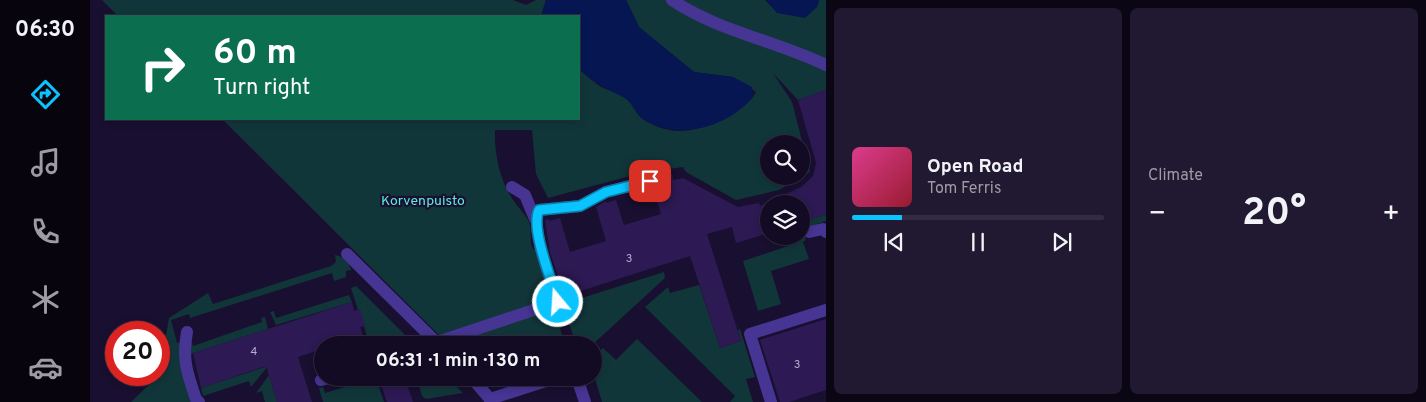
<!DOCTYPE html>
<meta charset="utf-8">
<style>
body{margin:0;font-family:Overpass,sans-serif;background:#201931;color:#f1f3f6;height:100vh;display:flex;flex-direction:column;font-size:19px;white-space:nowrap}
*{box-sizing:border-box;margin:0}
p{font-size:16px;color:#9d9ba6}
.icon{flex:none;width:28px;height:28px;fill:none;stroke:currentColor;stroke-width:2;stroke-linecap:round;stroke-linejoin:round}
.map{position:relative;flex:1;overflow:hidden}
.details{display:flex;flex-direction:column;gap:8px;padding:8px;background:#0a0614;width:600px}
.details>*{flex:none}
.guide{position:absolute;left:15px;top:15px;width:475px;height:105px;border-radius:0px;box-shadow:0 2px 8px #0003,0 0 0 1px #322b41;background:#0b6e4f;color:#fff;overflow:hidden}
.tools{position:absolute;left:670px;top:135px;display:grid;gap:10px}
.tools a{display:grid;place-items:center;width:50px;height:50px;border-radius:50%;background:#130b24;box-shadow:0 2px 8px #0003,0 0 0 1px #322b41;font-size:25px}
.speed{position:absolute;left:15px;top:321px;display:flex;gap:10px;font-size:25px;font-weight:700;text-align:center}
.speed>*{display:grid;place-content:center;width:65px;height:65px;border-radius:50%;background:#130b24;box-shadow:0 2px 8px #0003,0 0 0 1px #322b41;line-height:1}
.speed .limit{border:8px solid #d22;background:#fff;color:#111}
.pin{position:absolute;display:grid;place-items:center;width:42px;height:42px;color:#fff;margin:-21px;border-radius:10px;box-shadow:0 2px 8px #0006}
.me{position:absolute;width:55px;margin:-28px;rotate:342deg;stroke-linejoin:round;filter:drop-shadow(0 0 4px #0008)}
.turn{display:flex;align-items:center;gap:18px;height:105px;padding:0 25px;font-size:22px}
.turn .icon{width:65px;height:65px;stroke-width:2.5}
.turn b{display:block;font-size:35px;line-height:42px}
.big{font-size:38px;font-weight:700;line-height:1.1}
.details .widget{flex:1;display:flex;flex-direction:column;justify-content:center;gap:8px;min-width:0;padding:0 18px;border-radius:8px;background:#201931}
.song{display:flex;align-items:center;gap:15px}
.cover{width:60px;height:60px;border-radius:8px;background:linear-gradient(135deg,hsl(330 70% 55%),hsl(350 70% 35%))}
.played{height:5px;border-radius:2px;background:linear-gradient(90deg,#0ac4ff 20%,#322b41 20%)}
.keys{display:flex;justify-content:space-around;direction:ltr}
.heat{display:flex;justify-content:space-between;align-items:center;font-size:28px;direction:ltr}
.details .tiles{flex:1;display:grid;gap:8px;grid-template-columns:repeat(2,1fr)}
.trip{position:absolute;left:224px;top:336px;width:288px;height:50px;border-radius:25px;background:#130b24;box-shadow:0 2px 8px #0003,0 0 0 1px #322b41;font-weight:700;line-height:50px;text-align:center}
main{display:flex;flex:1;min-height:0}
.tab-bar{display:flex;flex-direction:column;width:90px;justify-content:space-around;align-items:center;background:#08040e;color:#9d9ba6}
.tab-bar .icon{width:35px;height:35px}
.tab-bar .on{color:#0ac4ff}
.tab-bar b{font-size:22px;color:#f1f3f6}
.map>svg:first-child{display:block}
.green{fill:#11363a;fill-rule:evenodd}
.water{fill:#051653}
.building{fill:#2d1953}
.lines{fill:none;stroke-linecap:round;stroke-linejoin:round}
.minor{stroke:#463593;stroke-width:12}
.route-casing{stroke:#067fa6;stroke-width:12}
.route{stroke:#0ac4ff;stroke-width:9}
.labels{text-anchor:middle;dominant-baseline:central;stroke-width:4.5;stroke-linejoin:round;paint-order:stroke}
.number-label{font-size:11px;fill:#b8add4}
.park-label{font-size:14px;fill:#5ceddd;stroke:#190f30}
</style>
<main>
<nav class="tab-bar">
<b>06:30</b>
<svg class="icon on" aria-label="directions" viewBox="0 0 24 24"><path d="M12 3l9 9-9 9-9-9zM9 14v-3h6M13 9l2 2-2 2"/></svg>
<svg class="icon" aria-label="music" viewBox="0 0 24 24"><path d="M9 18V5l10-2v13"/><circle cx="6" cy="18" r="3"/><circle cx="16" cy="16" r="3"/></svg>
<svg class="icon" aria-label="phone" viewBox="0 0 24 24"><path d="M5 4h4l2 5-3 2q2 4 5 5l2-3 5 2v4C11 20 4 13 5 4z"/></svg>
<svg class="icon" aria-label="climate" viewBox="0 0 24 24"><path d="M12 3v18M4 7l16 10M4 17L20 7"/></svg>
<svg class="icon" aria-label="car" viewBox="0 0 24 24"><path d="M5 17H2v-5l4-1 3-4h7l3 4 3 1v5h-3M9 17h6M6 11h13"/><circle cx="7" cy="17" r="2"/><circle cx="17" cy="17" r="2"/></svg>
</nav>
<div class="map">
<svg width="736" height="402" viewBox="0 0 736 402">
<rect width="100%" height="100%" fill="#190f30"/>
<path class="green" d="M 12,0 L 423,0 L 436,5 L 446,0 L 456,0 L 451,16 L 28,16 Z
M 536,0 L 675,0 L 688,13 L 727,7 L 729,0 L 736,0 L 736,90 L 708,100 L 683,73 L 702,102 L 720,172 L 689,190 L 646,200 L 596,172 L 593,167 L 551,173 L 458,198 L 446,174 L 442,130 L 405,130 C 404,153 410,181 423,200 C 428,208 439,217 440,226 C 442,234 439,241 443,249 L 445,249 L 461,299 L 349,335 L 132,119 L 489,119 L 489,69 C 496,75 504,83 513,88 C 520,91 528,93 534,97 C 544,103 545,114 554,120 C 597,146 629,121 663,97 L 666,92 L 643,77 L 604,72 L 549,27 ZM 679,144 L 711,144 L 711,176 L 679,176 Z
M 736,209 L 736,221 L 713,229 L 716,240 L 713,242 L 719,259 L 681,271 L 691,304 L 668,311 L 653,261 L 701,245 L 698,236 L 711,236 L 711,222 L 735,215 Z
M 245,255 C 252,256 259,262 261,270 L 256,271 L 256,277 L 244,281 L 242,273 L 100,318 L 99,314 L 81,320 L 87,343 L 93,342 L 102,402 L 41,402 L 69,375 L 79,318 L 118,293 L 123,304 L 241,266 L 246,262 Z
M 574,272 L 575,278 L 502,345 L 486,345 L 473,304 Z
M 609,285 L 630,348 L 651,341 L 648,330 L 650,329 L 665,377 L 656,379 L 663,402 L 640,402 L 645,396 L 555,307 L 578,287 L 580,293 Z
M 266,286 L 323,343 L 308,345 L 307,341 L 294,345 L 279,345 L 270,310 L 268,310 L 261,288 Z
M 259,295 L 262,302 L 186,325 L 180,312 L 184,311 L 186,318 Z
M 464,307 L 475,345 L 358,345 Z
M 175,317 L 178,329 L 100,354 L 101,339 L 103,346 L 172,322 L 171,318 Z
M 547,339 L 612,402 L 512,402 L 503,372 L 503,357 L 513,348 L 526,360 Z
M 178,366 L 161,387 L 159,381 L 113,396 L 111,388 Z
M 179,375 L 187,402 L 175,402 L 172,391 L 166,393 Z
M 327,378 L 358,378 L 373,393 L 336,399 L 332,396 Z
M 282,379 L 289,387 L 294,402 L 233,402 L 229,388 L 233,387 L 235,393 Z"/>
<path class="water" d="M 456,0 L 536,0 L 549,27 L 604,72 L 643,77 L 662,87 L 663,97 C 638,127 588,142 553,119 C 544,113 543,102 533,97 C 517,89 502,82 489,69 L 489,16 L 451,16 Z
M 676,0 L 729,0 L 727,7 L 715,18 L 687,13 Z"/>
<path class="building" d="M 736,90 L 736,215 L 711,222 L 711,204 L 679,204 L 679,233 L 646,243 L 642,227 L 617,234 L 651,341 L 630,348 L 600,256 L 475,296 L 460,253 L 455,220 L 459,219 L 459,221 L 470,218 L 480,252 L 516,241 L 506,207 L 516,201 L 516,203 L 526,200 L 534,225 L 571,214 L 563,188 L 572,184 L 571,177 L 582,174 L 583,180 L 593,178 L 648,207 L 669,203 L 670,206 L 711,187 L 723,176 L 726,163 L 708,100 Z
M 262,302 L 264,311 L 270,309 L 275,326 L 270,327 L 273,336 L 245,345 L 232,345 L 232,349 L 208,357 L 222,402 L 187,402 L 176,366 L 111,388 L 103,353 Z
M 736,319 L 736,390 L 699,402 L 690,402 L 670,340 Z
M 289,378 L 315,378 L 323,402 L 297,402 Z"/>
<g class="lines">
<path class="minor" d="M 582,0 C 628,31 686,41 736,65
M 422,187 L 435,195 L 445,219
M 719,232 L 733,229 L 736,232
M 257,254 L 349,345
M 97,332 C 92,359 97,373 106,399 L 109,402
M 338,345 L 468,302 C 461,281 440,228 449,210 L 490,206 L 516,192 L 560,181
M 382,378 L 400,399
M 487,378 L 495,402
M 231,380 L 239,378
M 400,402 L 400,399 L 465,378
M 681,402 L 660,334 L 736,310"/>
</g>
<g class="lines">
<defs>
<path id="route" d="M 468,302 C 462,281 440,228 449,210 L 490,206 L 516,192 L 560,181"/>
</defs>
<use href="#route" class="route-casing"/>
<use href="#route" class="route"/>
</g>
<g class="labels">
<g class="number-label">
<text x="539" y="259">3</text>
<text x="164" y="352">4</text>
<text x="707" y="365">3</text>
</g>
<g class="park-label">
<text x="333" y="201">Korvenpuisto</text>
</g>
</g>
</svg>
<div class="tools">
<a><svg class="icon" aria-label="search" viewBox="0 0 24 24"><circle cx="10" cy="10" r="6"/><path d="M15 15l6 6"/></svg></a>
<a><svg class="icon" aria-label="layers" viewBox="0 0 24 24"><path d="M12 4l9 5-9 5-9-5zM3 14l9 5 9-5"/></svg></a>
</div>
<div class="speed"><div class="limit">20</div></div>
<div class="pin" style="left:560px;top:181px;background:#d93025"><svg class="icon" aria-label="arrive" viewBox="0 0 24 24"><path d="M6 21V4h12l-3 4 3 4H6"/></svg></div>
<svg class="me" style="left:468px;top:302px" viewBox="-20 -20 40 40"><circle r="17" fill="#0ac4ff" stroke="#fff" stroke-width="3"/><path d="M0-11L8 9 0 5-8 9z" fill="#fff"/></svg>
<div class="trip">06:31 · 1 min · 130 m</div>
<div class="guide">
<div class="turn"><svg class="icon" aria-label="right" viewBox="0 0 24 24"><path d="M7 20v-9h11M14 6l5 5-5 5"/></svg><div><b>60 m</b>Turn right</div></div>
</div>
</div>
<section class="details">
<div class="tiles">
<div class="widget">
<div class="song"><i class="cover"></i><div><b>Open Road</b><p>Tom Ferris</p></div></div>
<div class="played"></div>
<div class="keys"><svg class="icon" aria-label="previous" viewBox="0 0 24 24"><path d="M18 5L8 12l10 7zM5 5v14"/></svg><svg class="icon" aria-label="pause" viewBox="0 0 24 24"><path d="M8 5v14M16 5v14"/></svg><svg class="icon" aria-label="next" viewBox="0 0 24 24"><path d="M6 5l10 7-10 7zM19 5v14"/></svg></div>
</div>
<div class="widget"><p>Climate</p>
<div class="heat"><a>−</a><b class="big">20°</b><a>+</a></div>
</div>
</div>
</section>
</main>
